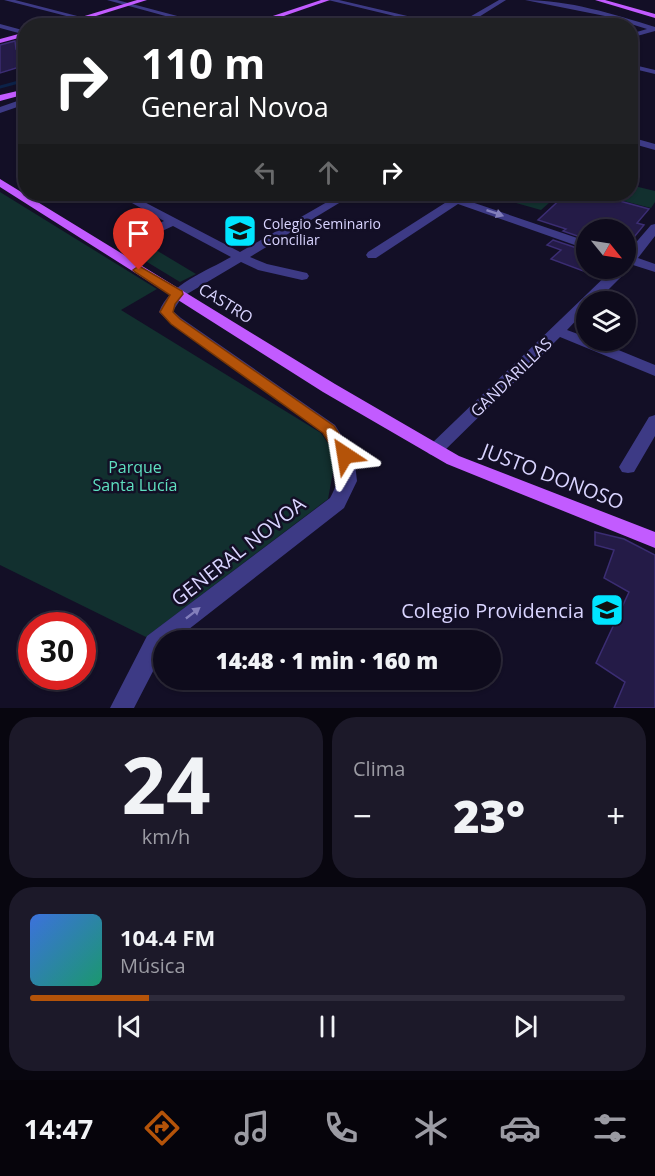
<!DOCTYPE html>
<html lang="es">
<meta charset="utf-8">
<style>
body{margin:0;font-family:"Open Sans",sans-serif;background:#1c1929;color:#f1f3f6;height:100vh;display:flex;flex-direction:column;font-size:22px;white-space:nowrap}
*{box-sizing:border-box;margin:0}
p{font-size:20px;color:#9b9ba3}
.icon{flex:none;width:33px;height:33px;fill:none;stroke:currentColor;stroke-width:2;stroke-linecap:round;stroke-linejoin:round}
.map{position:relative;height:708px;overflow:hidden}
.drawer{display:flex;flex-direction:column;gap:9px;padding:9px;background:#08060f;flex:1}
.drawer>*{flex:none}
.top-card{position:absolute;left:18px;top:18px;width:620px;height:183px;border-radius:24px;box-shadow:0 2px 4px #0004,0 0 0 2px #2e2b3b;background:#202124;color:#fff;overflow:hidden}
.needle{width:39px;rotate:120deg}
.fabs{position:absolute;left:576px;top:219px;display:grid;gap:12px}
.fabs a{display:grid;place-items:center;width:60px;height:60px;border-radius:50%;background:#0e0b1c;box-shadow:0 2px 4px #0004,0 0 0 2px #2e2b3b;font-size:30px}
.speed{position:absolute;left:18px;top:612px;display:flex;gap:12px;font-size:30px;font-weight:700;text-align:center}
.speed>*{display:grid;place-content:center;width:78px;height:78px;border-radius:50%;background:#0e0b1c;box-shadow:0 2px 4px #0004,0 0 0 2px #2e2b3b;line-height:1}
.speed .limit{border:9px solid #d22;background:#fff;color:#111}
.pin{position:absolute;display:grid;place-items:center;width:51px;height:51px;color:#fff;margin:-62px -26px;border-radius:50% 50% 50% 0;rotate:-45deg;box-shadow:0 0 6px #0007}
.pin .icon{rotate:45deg}
.me{position:absolute;width:66px;margin:-33px;rotate:327deg;stroke-linejoin:round;filter:drop-shadow(0 0 4px #0008)}
.turn{display:flex;align-items:center;gap:21px;height:126px;padding:0 24px;font-size:27px}
.turn .icon{width:78px;height:78px;stroke-width:2.5}
.turn b{display:block;font-size:42px;line-height:51px}
.lanes{display:flex;align-items:center;height:57px;padding:0 24px;background:#0003;justify-content:center;gap:30px;direction:ltr}
.lanes .off{opacity:.35}
.big{font-size:45px;font-weight:800;line-height:1.1}
.drawer .widget{flex:1;display:flex;flex-direction:column;justify-content:center;gap:9px;min-width:0;padding:0 21px;border-radius:24px;background:#1c1929}
.drawer .dial{align-items:center;gap:0}
.dial b{font-size:78px;line-height:1}
.song{display:flex;align-items:center;gap:18px}
.cover{width:72px;height:72px;border-radius:9px;background:linear-gradient(135deg,hsl(220 70% 55%),hsl(160 70% 35%))}
.played{height:6px;border-radius:3px;background:linear-gradient(90deg,#b45309 20%,#2e2b3b 20%)}
.keys{display:flex;justify-content:space-around;direction:ltr}
.heat{display:flex;justify-content:space-between;align-items:center;font-size:33px;direction:ltr}
.drawer .tiles{flex:1;display:grid;gap:9px;grid-template-columns:1fr 1fr}
.widget:last-child{grid-column:span 2}
.trip{position:absolute;left:153px;top:630px;width:348px;height:60px;border-radius:30px;background:#0e0b1c;box-shadow:0 2px 4px #0004,0 0 0 2px #2e2b3b;font-weight:800;line-height:60px;text-align:center}
.tabs{display:flex;height:96px;justify-content:space-around;align-items:center;background:#06040b;color:#9b9ba3}
.tabs .icon{width:42px;height:42px}
.tabs .active{color:#b45309}
.tabs b{font-size:27px;color:#f1f3f6}
.map>svg:first-child{display:block}
.green{fill:#12302f}
.lines{fill:none;stroke-linecap:round;stroke-linejoin:round}
.stream{stroke:#0c2248;stroke-width:3}
.building{fill:#241b47;stroke:#3b2d73;stroke-width:1.5}
.minor{fill:#3d3a85;fill-rule:evenodd}
.major{fill:#c25bff;fill-rule:evenodd}
.oneway{fill:#837fbc}
.route{fill:#b45309;stroke:#753606;stroke-width:1.5}
.labels{text-anchor:middle;dominant-baseline:central;stroke-width:5;stroke-linejoin:round;paint-order:stroke}
.far-poi-label{font-size:14px;fill:#d9d4ff;stroke:#130f26;text-anchor:start}
.street-label{font-size:16px;fill:#d9d4ff;stroke:#130f26}
.park-label{font-size:16px;fill:#5fe0c0;stroke:#130f26}
.near-street-label{font-size:20px;fill:#d9d4ff;stroke:#130f26}
.near-poi-label{font-size:20px;fill:#d9d4ff;stroke:#130f26;text-anchor:end}
</style>
<div class="map">
<svg width="655" height="708" viewBox="0 0 655 708">
<rect width="100%" height="100%" fill="#130f26"/>
<path class="green" d="M 630,185 L 655,191 L 655,202 L 651,208 L 596,194 L 630,194 Z
M 0,192 L 157,289 L 121,310 L 321,433 L 336,456 L 328,499 L 146,637 L 0,565 Z
M 520,194 L 559,194 L 541,210 L 509,201 Z
M 141,241 L 196,274 L 180,282 L 124,248 Z"/>
<g class="lines">
<path class="stream" d="M 0,87 L 26,80"/>
</g>
<path class="building" d="M 15,41 L 16,49 L 26,51 L 26,65 L 0,73 L 0,45 Z
M 566,194 L 594,194 L 649,209 L 637,223 L 644,225 L 626,247 L 626,230 L 586,230 L 586,239 L 563,231 L 566,229 L 538,220 Z
M 553,240 L 586,251 L 586,272 L 551,259 L 561,250 L 547,245 Z
M 595,532 L 624,539 L 655,555 L 655,708 L 614,708 L 625,682 L 596,663 L 629,592 L 604,578 L 614,550 L 595,545 Z"/>
<g class="lines">
<path class="minor" d="M 4,0 L 15,0 L 85,18 L 82,20 Z
M 107,0 L 117,0 L 215,26 L 202,26 Z
M 328,0 L 339,0 L 450,26 L 436,26 Z
M 499,0 L 506,0 L 466,25 L 454,26 Z
M 525,0 C 569,0 613,14 655,27 L 655,31 L 630,38 L 630,34 L 647,29 L 605,16 Z
M 0,24 L 26,31 L 26,35 L 0,28 Z
M 630,64 L 655,70 L 655,74 L 630,68 Z
M 26,98 L 26,104 L 0,113 L 0,107 Z
M 630,137 L 655,144 L 655,150 L 630,143 Z
M 27,194 L 42,194 L 29,200 L 21,200 L 21,196 Z
M 116,194 L 129,194 L 240,252 L 341,194 L 354,194 L 250,257 L 267,264 L 307,273 L 309,276 L 307,279 L 302,280 L 258,270 L 241,262 L 182,297 L 173,311 L 181,318 L 335,425 L 354,455 L 357,481 L 344,508 L 175,640 L 164,640 L 164,650 L 134,708 L 110,708 L 147,636 L 330,498 C 345,470 338,459 323,433 L 171,324 L 159,312 C 169,284 207,271 231,257 L 173,226 L 151,236 L 143,236 L 143,230 L 164,221 Z
M 433,194 L 448,194 L 586,241 L 586,249 L 458,204 L 376,258 L 368,258 L 366,255 L 368,252 L 448,201 Z
M 655,224 L 655,236 L 638,258 L 655,264 L 655,272 L 633,265 L 596,302 L 586,302 L 586,310 L 567,330 L 586,337 L 586,340 L 594,340 L 655,365 L 655,376 L 560,337 L 441,454 L 435,456 L 429,454 L 426,450 L 429,446 L 614,268 L 626,268 L 626,254 L 651,225 Z
M 655,415 L 655,436 L 634,472 L 628,473 L 622,472 L 619,467 L 649,417 Z"/>
<path class="major" d="M 137,0 L 147,0 L 64,26 L 52,26 Z
M 321,0 L 330,0 L 255,26 L 243,26 Z
M 595,0 L 605,0 L 655,14 L 655,18 Z
M 26,32 L 26,36 L 0,43 L 0,39 Z
M 26,89 L 26,94 L 0,101 L 0,95 Z
M 0,179 L 335,384 L 459,456 L 655,532 L 655,548 L 447,464 L 323,392 L 0,187 Z"/>
</g>
<defs><path id="oneway-solid" d="M-6-.8H1V-3.2L6.5 0L1 3.2V.8H-6Z" transform="scale(1.5)"/></defs>
<g class="oneway">
<use href="#oneway-solid" transform="translate(495 213) rotate(19)"/>
<use href="#oneway-solid" transform="translate(193 613) rotate(-38)"/>
</g>
<path class="route" d="M 139,266 L 182,291 L 183,294 L 175,304 L 173,312 L 180,319 L 334,426 L 353,455 L 350,459 L 339,459 L 323,433 L 171,324 L 160,312 L 170,295 L 135,272 L 133,270 Z"/>
<defs>
<symbol id="school-square" viewBox="-11 -11 22 22"><rect x="-9" y="-9" width="18" height="18" rx="4" fill="#00e5ff" stroke="#130f26"/><path d="M0-5L7-2L0 1L-7-2ZM-4 1L0 2.5L4 1V4Q0 6-4 4Z" fill="#111"/></symbol>
</defs>
<g fill-rule="evenodd">
<use href="#school-square" x="221" y="212" width="38" height="38"/>
<use href="#school-square" x="588" y="591" width="38" height="38"/>
</g>
<g class="labels">
<g class="far-poi-label">
<text x="263" y="223">Colegio Seminario<tspan x="263" dy="16">Conciliar</tspan></text>
</g>
<g class="street-label">
<text transform="translate(226 303) rotate(32)">CASTRO</text>
<text transform="translate(511 377) rotate(-44)">GANDARILLAS</text>
</g>
<g class="park-label">
<text x="135" y="467">Parque<tspan x="135" dy="18">Santa Lucía</tspan></text>
</g>
<g class="near-street-label">
<text transform="translate(553 476) rotate(21)">JUSTO DONOSO</text>
<text transform="translate(238 551) rotate(-38)">GENERAL NOVOA</text>
</g>
<g class="near-poi-label">
<text x="584" y="610">Colegio Providencia</text>
</g>
</g>
</svg>
<div class="fabs">
<a><svg class="needle" viewBox="-14 -14 28 28"><path d="M0-13l5 13h-10z" fill="#e53935"/><path d="M0 13l5-13h-10z" fill="#9b9ba3"/></svg></a>
<a><svg class="icon" aria-label="layers" viewBox="0 0 24 24"><path d="M12 4l9 5-9 5-9-5zM3 14l9 5 9-5"/></svg></a>
</div>
<div class="speed"><div class="limit">30</div></div>
<div class="pin" style="left:139px;top:270px;background:#d93025"><svg class="icon" aria-label="arrive" viewBox="0 0 24 24"><path d="M6 21V4h12l-3 4 3 4H6"/></svg></div>
<svg class="me" style="left:345px;top:455px" viewBox="-20 -20 40 40"><path d="M0-17L14 15 0 8-14 15z" fill="#b45309" stroke="#fff" stroke-width="4"/></svg>
<div class="trip">14:48 · 1 min · 160 m</div>
<div class="top-card">
<div class="turn"><svg class="icon" aria-label="right" viewBox="0 0 24 24"><path d="M7 20v-9h11M14 6l5 5-5 5"/></svg><div><b>110 m</b>General Novoa</div></div>
<div class="lanes"><svg class="icon off" aria-label="left" viewBox="0 0 24 24"><path d="M17 20v-9H6M10 6l-5 5 5 5"/></svg><svg class="icon off" aria-label="ahead" viewBox="0 0 24 24"><path d="M12 20V5M6 11l6-6 6 6"/></svg><svg class="icon" aria-label="right" viewBox="0 0 24 24"><path d="M7 20v-9h11M14 6l5 5-5 5"/></svg></div>
</div>
</div>
<section class="drawer">
<div class="tiles">
<div class="widget dial"><b>24</b><p>km/h</p></div>
<div class="widget"><p>Clima</p>
<div class="heat"><a>−</a><b class="big">23°</b><a>+</a></div>
</div>
<div class="widget">
<div class="song"><i class="cover"></i><div><b>104.4 FM</b><p>Música</p></div></div>
<div class="played"></div>
<div class="keys"><svg class="icon" aria-label="previous" viewBox="0 0 24 24"><path d="M18 5L8 12l10 7zM5 5v14"/></svg><svg class="icon" aria-label="pause" viewBox="0 0 24 24"><path d="M8 5v14M16 5v14"/></svg><svg class="icon" aria-label="next" viewBox="0 0 24 24"><path d="M6 5l10 7-10 7zM19 5v14"/></svg></div>
</div>
</div>
</section>
<nav class="tabs">
<b>14:47</b>
<svg class="icon active" aria-label="directions" viewBox="0 0 24 24"><path d="M12 3l9 9-9 9-9-9zM9 14v-3h6M13 9l2 2-2 2"/></svg>
<svg class="icon" aria-label="music" viewBox="0 0 24 24"><path d="M9 18V5l10-2v13"/><circle cx="6" cy="18" r="3"/><circle cx="16" cy="16" r="3"/></svg>
<svg class="icon" aria-label="phone" viewBox="0 0 24 24"><path d="M5 4h4l2 5-3 2q2 4 5 5l2-3 5 2v4C11 20 4 13 5 4z"/></svg>
<svg class="icon" aria-label="climate" viewBox="0 0 24 24"><path d="M12 3v18M4 7l16 10M4 17L20 7"/></svg>
<svg class="icon" aria-label="car" viewBox="0 0 24 24"><path d="M5 17H2v-5l4-1 3-4h7l3 4 3 1v5h-3M9 17h6M6 11h13"/><circle cx="7" cy="17" r="2"/><circle cx="17" cy="17" r="2"/></svg>
<svg class="icon" aria-label="filters" viewBox="0 0 24 24"><path d="M4 7h16M4 17h16"/><circle cx="9" cy="7" r="2"/><circle cx="15" cy="17" r="2"/></svg>
</nav>
